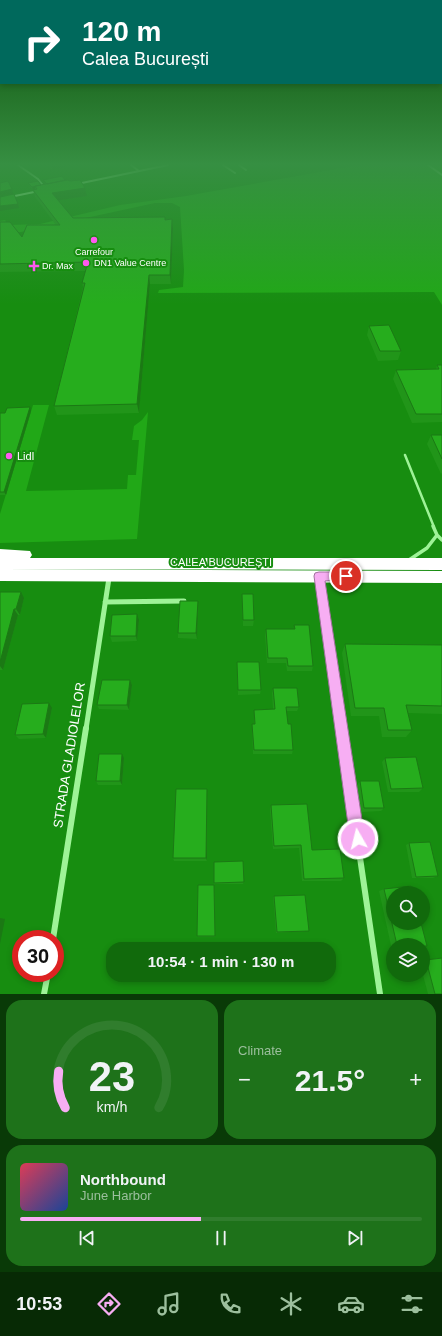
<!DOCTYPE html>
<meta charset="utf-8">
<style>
body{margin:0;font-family:Helvetica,sans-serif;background:#1e721a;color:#f1f3f6;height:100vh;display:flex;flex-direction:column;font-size:15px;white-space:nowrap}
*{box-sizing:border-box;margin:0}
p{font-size:13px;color:#9cbf9d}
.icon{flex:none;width:22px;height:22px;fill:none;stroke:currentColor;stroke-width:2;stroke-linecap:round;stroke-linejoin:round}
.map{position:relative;height:994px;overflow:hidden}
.sheet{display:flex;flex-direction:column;gap:6px;padding:6px;background:#093a07;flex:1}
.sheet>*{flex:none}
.hud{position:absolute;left:0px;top:0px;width:442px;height:84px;box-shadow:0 2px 6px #0003;background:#00695c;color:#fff;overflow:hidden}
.fabs{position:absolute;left:386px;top:886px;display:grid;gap:8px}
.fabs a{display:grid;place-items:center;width:44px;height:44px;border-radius:50%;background:#116a0c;box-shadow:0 2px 6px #0003;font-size:20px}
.speed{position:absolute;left:12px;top:930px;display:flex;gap:8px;font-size:20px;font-weight:700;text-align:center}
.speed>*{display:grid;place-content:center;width:52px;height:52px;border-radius:50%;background:#116a0c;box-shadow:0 2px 6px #0003;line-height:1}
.speed .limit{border:6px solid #d22;background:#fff;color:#111}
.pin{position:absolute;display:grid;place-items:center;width:34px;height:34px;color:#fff;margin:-17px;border:2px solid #fff;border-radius:50%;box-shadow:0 1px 4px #0007}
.me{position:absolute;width:44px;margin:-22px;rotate:352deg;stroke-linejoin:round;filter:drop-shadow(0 0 3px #0008)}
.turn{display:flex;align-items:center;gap:14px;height:84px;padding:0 16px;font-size:18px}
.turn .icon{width:52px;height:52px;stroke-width:2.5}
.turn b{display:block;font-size:28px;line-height:34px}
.big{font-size:30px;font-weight:600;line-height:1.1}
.sheet .card{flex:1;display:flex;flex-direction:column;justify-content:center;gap:6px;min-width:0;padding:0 14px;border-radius:16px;background:#1e721a}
.sheet .dial{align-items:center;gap:0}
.dial svg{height:104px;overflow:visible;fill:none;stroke:#307d2d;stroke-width:7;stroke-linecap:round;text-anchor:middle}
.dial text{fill:#f1f3f6;stroke:none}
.song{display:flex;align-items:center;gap:12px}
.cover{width:48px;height:48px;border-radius:6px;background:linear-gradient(135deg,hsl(350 70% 55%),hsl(220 70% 35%))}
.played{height:4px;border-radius:2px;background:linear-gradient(90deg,#f7aef3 45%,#307d2d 45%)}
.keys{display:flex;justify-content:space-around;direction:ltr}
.heat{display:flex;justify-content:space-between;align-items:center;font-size:22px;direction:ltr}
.sheet .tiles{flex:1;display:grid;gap:6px;grid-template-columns:1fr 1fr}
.card:last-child{grid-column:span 2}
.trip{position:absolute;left:106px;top:942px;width:230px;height:40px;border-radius:16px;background:#116a0c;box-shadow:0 2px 6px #0003;font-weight:600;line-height:40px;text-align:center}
.tabs{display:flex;height:64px;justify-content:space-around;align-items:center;background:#072a05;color:#9cbf9d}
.tabs .icon{width:28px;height:28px}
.tabs .selected{color:#f7aef3}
.tabs b{font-size:18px;color:#f1f3f6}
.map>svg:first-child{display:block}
.green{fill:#21a817}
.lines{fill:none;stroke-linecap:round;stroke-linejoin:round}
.lane-far1{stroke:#9ef397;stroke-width:2.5}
.lane{stroke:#9ef397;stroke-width:3.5}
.street-far2{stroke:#9ef397;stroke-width:2}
.street-far1{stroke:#9ef397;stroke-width:5}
.street{stroke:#9ef397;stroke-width:6}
.highway{fill:#fff;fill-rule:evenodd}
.wall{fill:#219519}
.shaded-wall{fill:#1b7914}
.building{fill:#26ad1d;stroke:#1b7914}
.route{fill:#f7aef3;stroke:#a1719e}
.poi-dot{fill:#ff59f0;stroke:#178d10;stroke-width:1.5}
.labels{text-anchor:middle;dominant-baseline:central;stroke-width:4;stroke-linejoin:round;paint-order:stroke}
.far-poi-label{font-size:9px;fill:#fff;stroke:#178d10;text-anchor:start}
.poi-label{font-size:11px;fill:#fff;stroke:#178d10;text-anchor:start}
.street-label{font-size:11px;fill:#fff;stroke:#178d10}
.near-street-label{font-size:13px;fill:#fff;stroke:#178d10}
</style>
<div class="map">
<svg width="442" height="994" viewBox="0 0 442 994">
<rect width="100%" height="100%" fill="#178d10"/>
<path class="green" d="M 359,165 L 442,165 L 442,305 L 434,292 L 158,293 L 159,290 L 183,287 L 184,270 L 180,207 L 172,203 L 155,203 L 7,235 L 0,235 L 0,221 L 5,220 L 8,225 L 40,224 L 120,205 L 186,196 Z
M 33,405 L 49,405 L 26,491 L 127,489 L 128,475 L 136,475 L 139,440 L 132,440 L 134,426 L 142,420 L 148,412 L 137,539 L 0,543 L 0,514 Z"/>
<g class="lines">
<path class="lane-far1" d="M 405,455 L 434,527"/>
<path class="lane" d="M 433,526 L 437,535 L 442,540
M 409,560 L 427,548 L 437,535"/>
<path class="street-far2" d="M 18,165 L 38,179 L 45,188
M 131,165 L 139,171
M 223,165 L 235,173
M 239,165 L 246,170
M 428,165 L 442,175
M 77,184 L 168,165
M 0,199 L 39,191"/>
<path class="street-far1" d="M 319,579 L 341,729
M 105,602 L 184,601
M 86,729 L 109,578"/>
<path class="street" d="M 341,728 L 380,994
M 53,939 L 86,728
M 44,994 L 48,973"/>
<path class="highway" d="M 0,549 L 30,551 L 32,555 L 30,558 L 442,558 L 442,570 L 0,569 Z
M 0,569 L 442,571 L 442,583 L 0,581 Z"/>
</g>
<path class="wall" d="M 47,165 L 65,165 L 65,167 L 53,170 Z
M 43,180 L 65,180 L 87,196 L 58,200 L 73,218 L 172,219 L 173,228 L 171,284 L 150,284 L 139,413 L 57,415 L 54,406 L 83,287 L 82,283 L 86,271 L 0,272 L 0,222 L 22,237 L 56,225 L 35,197 L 33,190 L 29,185 L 28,183 L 41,185 L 46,184 L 44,182 Z
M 369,326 L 401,351 L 398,360 L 378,361 L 367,335 Z
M 437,365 L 442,365 L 442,422 L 412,423 L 393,379 L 396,370 L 436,369 Z
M 31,411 L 6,495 L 0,495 L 0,413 Z
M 431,435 L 442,435 L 442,473 L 441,474 L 427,444 Z
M 0,592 L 24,598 L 20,615 L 18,615 L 3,670 L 0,670 Z
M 242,594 L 254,620 L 253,626 L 243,626 Z
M 198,606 L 197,639 L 178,638 L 178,633 Z
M 139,620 L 137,641 L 112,642 L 110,636 Z
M 294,625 L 313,666 L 312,671 L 287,671 L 286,663 L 267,663 L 265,635 L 266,629 L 294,629 Z
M 345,644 L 442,645 L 442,714 L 408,713 L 412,730 L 406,737 L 382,737 L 379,716 L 351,716 L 342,653 Z
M 237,662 L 261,690 L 260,694 L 238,695 Z
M 130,680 L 132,685 L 129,710 L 99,709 L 97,705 Z
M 273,688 L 299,707 L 297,711 L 286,711 L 288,724 L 293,750 L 292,754 L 253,754 L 252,729 L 252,724 L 254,724 L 254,710 L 273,709 L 272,693 Z
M 52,708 L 46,738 L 19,739 L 15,735 Z
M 124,758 L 122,785 L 98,785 L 96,781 Z
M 385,758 L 423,788 L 419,792 L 388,792 L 382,762 Z
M 360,781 L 384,808 L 381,811 L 361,812 L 357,785 Z
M 207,794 L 207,861 L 174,861 L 173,858 Z
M 271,805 L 312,850 L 344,878 L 341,881 L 302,881 L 299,848 L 273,849 L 270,809 Z
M 409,843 L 438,876 L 433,878 L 412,878 L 406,845 Z
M 214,862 L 244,882 L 243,884 L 214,884 Z
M 214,885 L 215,937 L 198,937 L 197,936 Z
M 384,889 L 423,945 L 393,945 L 393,950 L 392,950 L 379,891 Z
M 274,896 L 309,931 L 307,931 L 276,933 L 273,897 Z
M 442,958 L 442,994 L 428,994 L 423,975 L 423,960 Z"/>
<path class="shaded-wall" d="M 55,165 L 65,165 L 65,167 L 53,170 L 52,166 Z
M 32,187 L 35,187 L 35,189 L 33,190 Z
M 85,188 L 87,196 L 54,201 L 52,193 Z
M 12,189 L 13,194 L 0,196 L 0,192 Z
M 18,204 L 19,208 L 0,211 L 0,206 Z
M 172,219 L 173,228 L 171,284 L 170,275 Z
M 149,275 L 150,284 L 139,413 L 137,404 Z
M 30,407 L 31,411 L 6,495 L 4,492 Z
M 21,592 L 24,598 L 20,615 L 16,609 Z
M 198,601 L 198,606 L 197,639 L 196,633 Z
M 14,609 L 18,615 L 3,670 L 0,666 L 0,662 Z
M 137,614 L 139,620 L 137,641 L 136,636 Z
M 130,680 L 132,685 L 129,710 L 127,705 Z
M 49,703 L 52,708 L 46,738 L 43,734 Z
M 122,754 L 124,758 L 122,785 L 120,781 Z
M 207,789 L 207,861 L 206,858 Z
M 0,918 L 5,919 L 0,944 Z"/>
<path class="building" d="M 62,176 L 65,180 L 47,184 L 43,180 Z
M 68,180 L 70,181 L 80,180 L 85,188 L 52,193 L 73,218 L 165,217 L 165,220 L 172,219 L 170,275 L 149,275 L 137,404 L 54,406 L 85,283 L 82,283 L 88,262 L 0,264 L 0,222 L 10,222 L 22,237 L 27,225 L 60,225 L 33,190 L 37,189 L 35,186 Z
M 8,181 L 12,189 L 0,192 L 0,183 Z
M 38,181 L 41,185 L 32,187 L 28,183 Z
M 14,194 L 18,204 L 0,206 L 0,197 Z
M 389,325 L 401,351 L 380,351 L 369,326 Z
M 437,365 L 442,365 L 442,414 L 416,414 L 396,370 L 439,369 Z
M 30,407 L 4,492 L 0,492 L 0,413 L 5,413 L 7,408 Z
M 431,435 L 442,435 L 442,459 Z
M 0,592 L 21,592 L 16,609 L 14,609 L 0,662 Z
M 242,594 L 253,594 L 254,620 L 243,620 Z
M 180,601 L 198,601 L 196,633 L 178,633 Z
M 137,614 L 136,636 L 110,636 L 112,615 Z
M 294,625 L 309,625 L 313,666 L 288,666 L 287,658 L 268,658 L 266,629 L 295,629 Z
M 345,644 L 442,645 L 442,706 L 406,705 L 412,730 L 388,730 L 384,708 L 355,708 Z
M 237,662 L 259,662 L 261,690 L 238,690 Z
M 102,680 L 130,680 L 127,705 L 97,705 Z
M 273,688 L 297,688 L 299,707 L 286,707 L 288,724 L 291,724 L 293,750 L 254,750 L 252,724 L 255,724 L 254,710 L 275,709 Z
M 49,703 L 43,734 L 15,735 L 22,704 Z
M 99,754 L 122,754 L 120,781 L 96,781 Z
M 416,757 L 423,788 L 391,789 L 385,758 Z
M 360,781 L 379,781 L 384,808 L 364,808 Z
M 176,789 L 207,789 L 206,858 L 173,858 Z
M 307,804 L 312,850 L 340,849 L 344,878 L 304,879 L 301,845 L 274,846 L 271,805 Z
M 430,842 L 438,876 L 416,877 L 409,843 Z
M 243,861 L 244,882 L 214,883 L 214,862 Z
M 198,885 L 214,885 L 215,936 L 197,936 Z
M 411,886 L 413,893 L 393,893 L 393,923 L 421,923 L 427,946 L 423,946 L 423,945 L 397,945 L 384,889 Z
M 305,895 L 309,931 L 277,932 L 274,896 Z
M 442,958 L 442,994 L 435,994 L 426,960 Z"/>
<linearGradient id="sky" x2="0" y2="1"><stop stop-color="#0d4e09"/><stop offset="0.54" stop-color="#368f42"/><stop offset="1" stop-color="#368f42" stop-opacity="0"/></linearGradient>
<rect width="442" height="304" fill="url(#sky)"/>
<path class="route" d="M 319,572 L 346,572 L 350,573 L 351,576 L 350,579 L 325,581 L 365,839 L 362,844 L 358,846 L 353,844 L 350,839 L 314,576 L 315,573 Z"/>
<g class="poi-dot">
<circle cx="94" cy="240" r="4"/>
<circle cx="86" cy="263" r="4"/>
<path d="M32 260h4v4h4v4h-4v4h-4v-4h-4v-4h4z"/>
<circle cx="9" cy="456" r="4"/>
</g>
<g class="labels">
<g class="far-poi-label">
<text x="94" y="252" text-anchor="middle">Carrefour</text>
<text x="94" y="263">DN1 Value Centre</text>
<text x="42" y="266">Dr. Max</text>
</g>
<g class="poi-label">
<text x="17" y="456">Lidl</text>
</g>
<g class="street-label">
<text x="221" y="562">CALEA BUCUREȘTI</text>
</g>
<g class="near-street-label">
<text transform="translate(69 755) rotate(-81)">STRADA GLADIOLELOR</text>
</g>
</g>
</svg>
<div class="fabs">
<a><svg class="icon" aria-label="search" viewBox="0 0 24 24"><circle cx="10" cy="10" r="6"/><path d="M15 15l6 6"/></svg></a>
<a><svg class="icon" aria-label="layers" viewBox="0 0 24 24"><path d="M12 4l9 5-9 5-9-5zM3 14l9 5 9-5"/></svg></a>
</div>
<div class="speed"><div class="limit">30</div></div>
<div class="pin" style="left:346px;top:576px;background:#d93025"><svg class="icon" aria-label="arrive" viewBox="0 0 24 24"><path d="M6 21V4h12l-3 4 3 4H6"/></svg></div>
<svg class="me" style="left:358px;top:839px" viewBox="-20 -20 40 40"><circle r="17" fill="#f7aef3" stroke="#fff" stroke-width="3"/><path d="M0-11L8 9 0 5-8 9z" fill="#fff"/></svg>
<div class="trip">10:54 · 1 min · 130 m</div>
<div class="hud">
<div class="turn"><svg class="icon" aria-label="right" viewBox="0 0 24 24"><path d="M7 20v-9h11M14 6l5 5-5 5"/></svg><div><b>120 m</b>Calea București</div></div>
</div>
</div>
<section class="sheet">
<div class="tiles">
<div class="card dial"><svg viewBox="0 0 100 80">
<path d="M14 69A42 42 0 1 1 86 69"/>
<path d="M14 69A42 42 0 0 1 9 41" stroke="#f7aef3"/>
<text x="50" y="56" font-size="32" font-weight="700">23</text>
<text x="50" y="72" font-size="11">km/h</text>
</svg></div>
<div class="card"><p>Climate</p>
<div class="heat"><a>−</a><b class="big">21.5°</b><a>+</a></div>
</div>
<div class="card">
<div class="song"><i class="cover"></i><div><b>Northbound</b><p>June Harbor</p></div></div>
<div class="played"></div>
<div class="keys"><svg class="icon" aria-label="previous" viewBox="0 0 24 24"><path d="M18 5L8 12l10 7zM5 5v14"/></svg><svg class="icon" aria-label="pause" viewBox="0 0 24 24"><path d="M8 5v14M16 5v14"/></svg><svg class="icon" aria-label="next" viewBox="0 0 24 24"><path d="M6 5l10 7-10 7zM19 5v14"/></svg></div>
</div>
</div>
</section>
<nav class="tabs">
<b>10:53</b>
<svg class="icon selected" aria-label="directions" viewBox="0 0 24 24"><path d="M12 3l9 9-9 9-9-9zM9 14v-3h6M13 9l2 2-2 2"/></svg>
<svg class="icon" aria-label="music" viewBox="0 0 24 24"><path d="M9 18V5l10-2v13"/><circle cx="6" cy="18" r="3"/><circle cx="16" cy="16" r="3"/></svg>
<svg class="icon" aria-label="phone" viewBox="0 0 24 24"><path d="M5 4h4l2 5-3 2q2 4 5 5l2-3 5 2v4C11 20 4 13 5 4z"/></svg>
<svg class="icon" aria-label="climate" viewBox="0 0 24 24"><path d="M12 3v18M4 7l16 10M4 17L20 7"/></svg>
<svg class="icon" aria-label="car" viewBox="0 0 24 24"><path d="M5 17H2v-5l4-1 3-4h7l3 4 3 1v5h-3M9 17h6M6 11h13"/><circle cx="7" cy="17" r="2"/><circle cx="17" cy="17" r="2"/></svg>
<svg class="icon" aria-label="filters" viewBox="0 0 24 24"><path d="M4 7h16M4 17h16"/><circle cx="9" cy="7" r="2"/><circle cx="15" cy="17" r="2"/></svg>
</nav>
